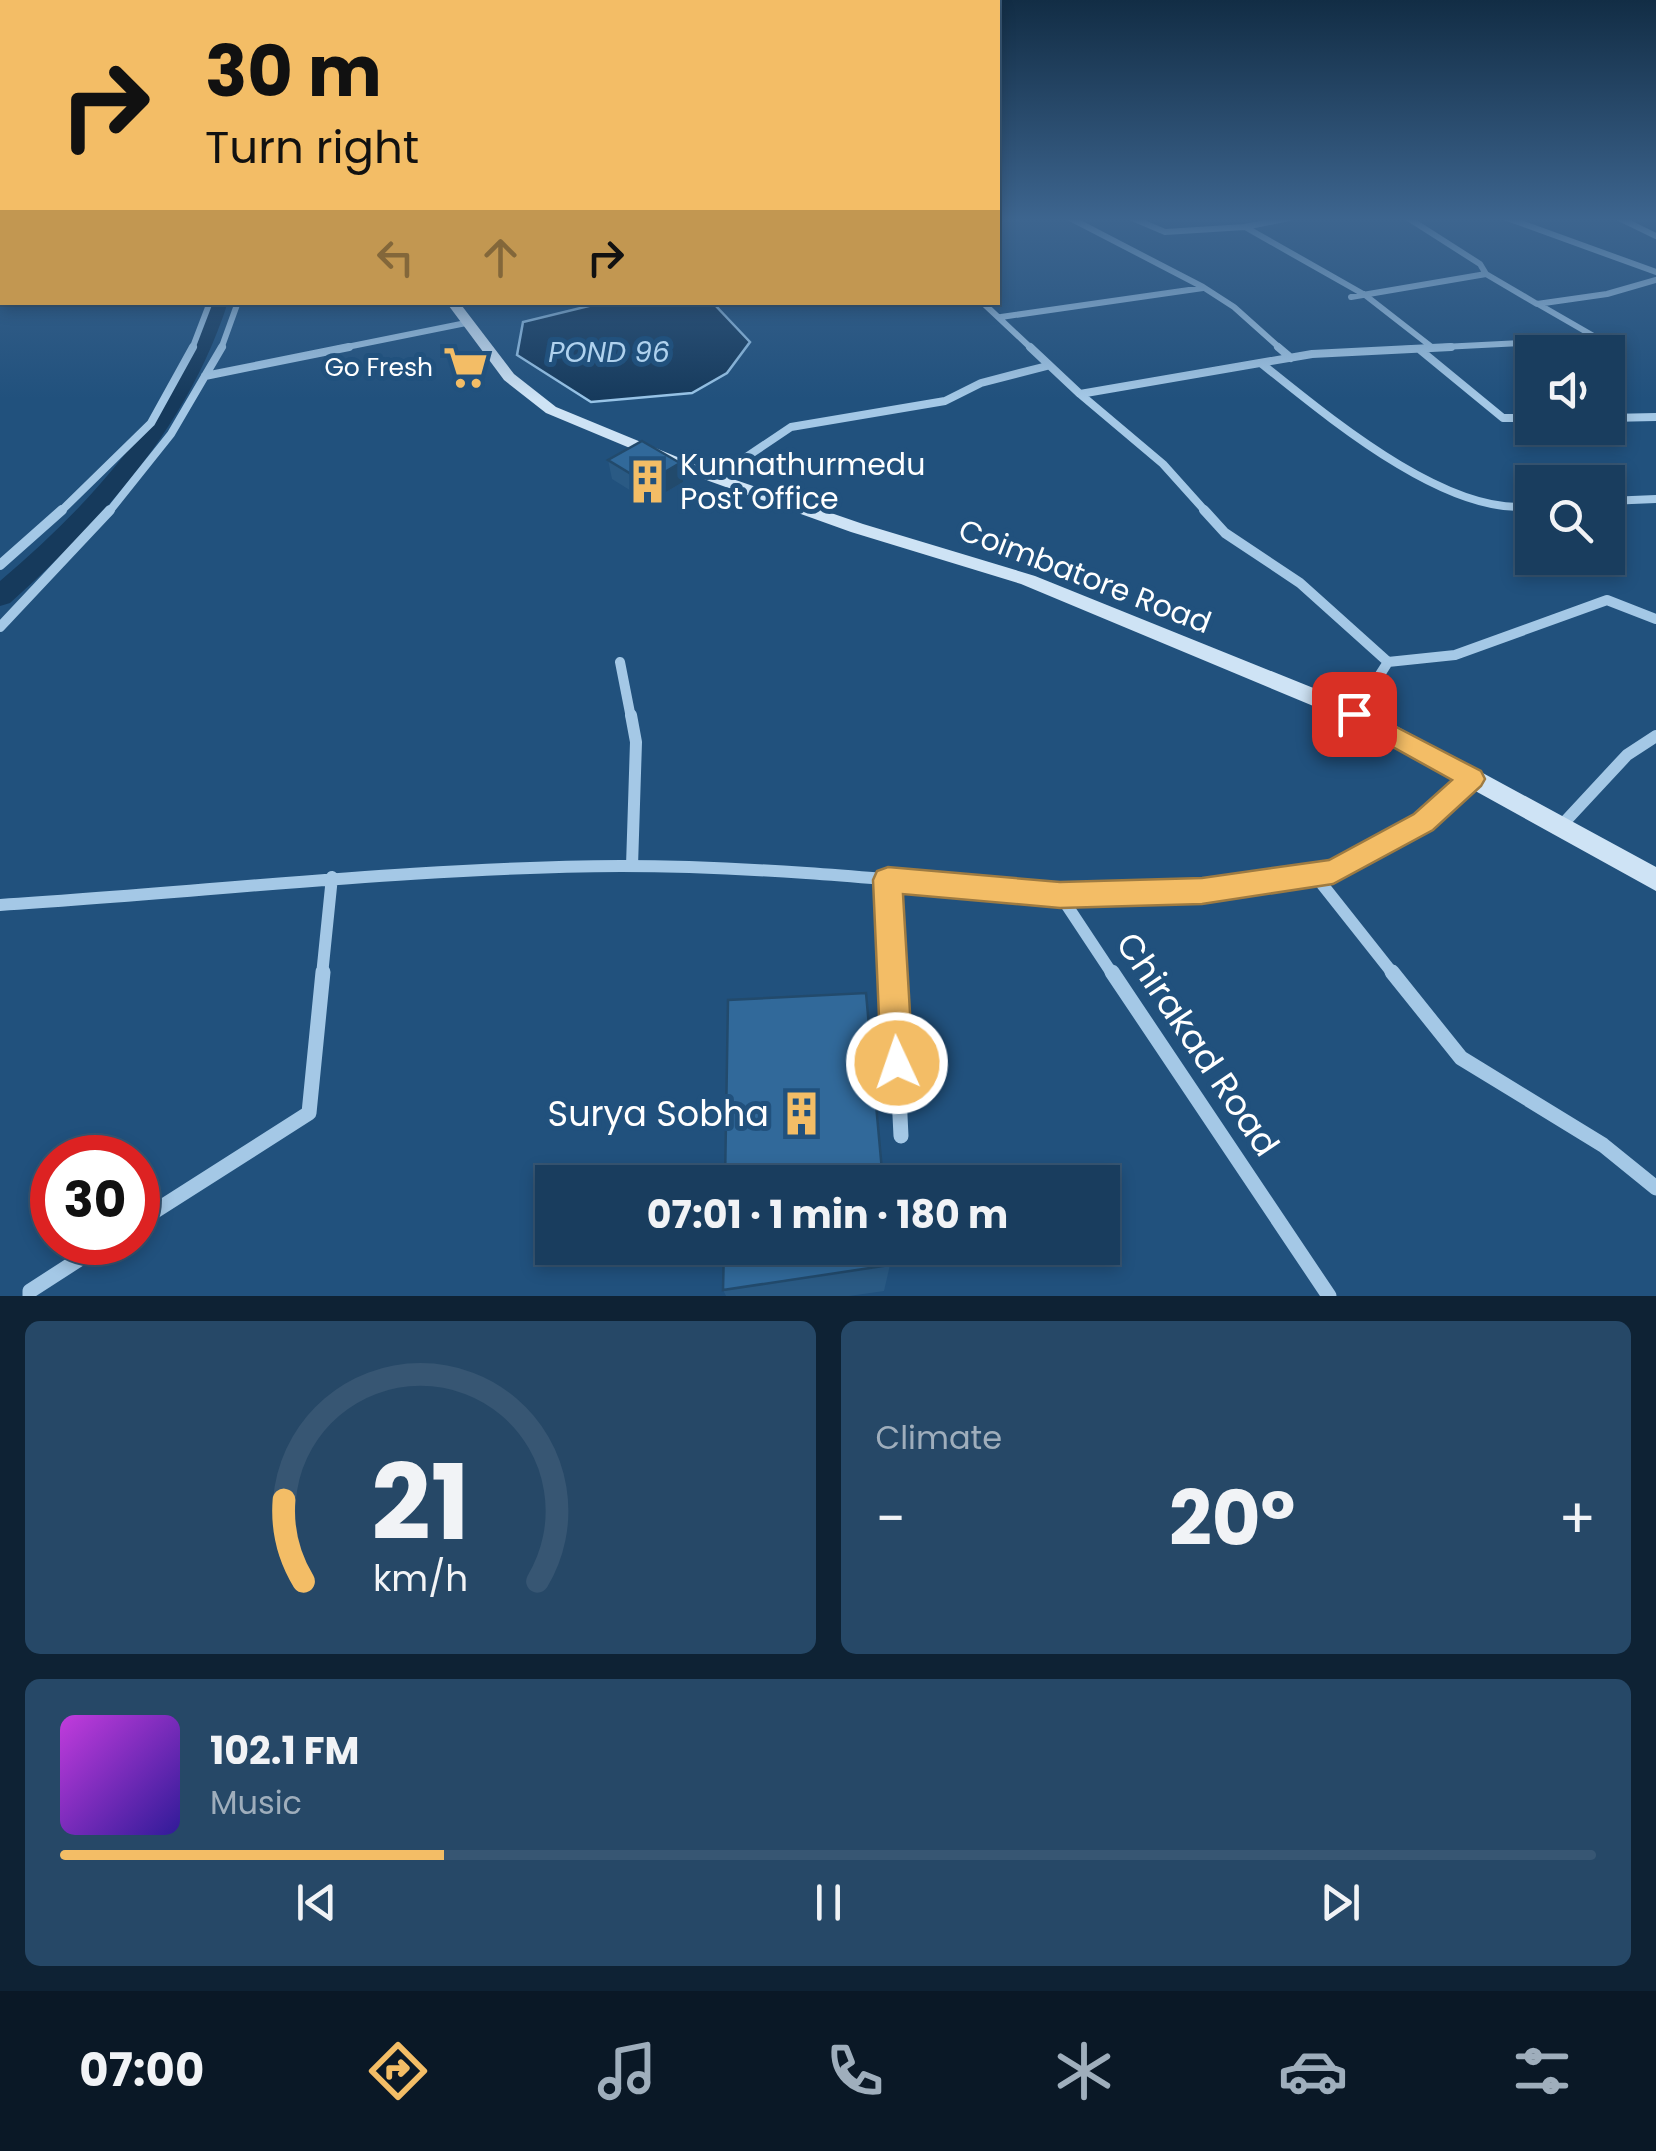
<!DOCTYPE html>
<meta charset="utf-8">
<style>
body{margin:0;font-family:Poppins,sans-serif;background:#264867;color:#f1f3f6;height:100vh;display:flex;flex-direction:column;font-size:38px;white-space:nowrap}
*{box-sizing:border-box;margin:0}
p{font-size:32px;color:#9faebc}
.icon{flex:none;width:55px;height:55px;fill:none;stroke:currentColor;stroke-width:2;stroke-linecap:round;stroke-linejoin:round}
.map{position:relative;height:1296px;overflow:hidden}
.panel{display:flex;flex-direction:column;gap:25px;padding:25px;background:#0e2234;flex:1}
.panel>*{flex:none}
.hud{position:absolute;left:0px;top:0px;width:1000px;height:305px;box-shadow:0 5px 15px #0003,0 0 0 2px #375673;background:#f3bd66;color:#111;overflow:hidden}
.buttons{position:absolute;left:1515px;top:335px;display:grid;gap:20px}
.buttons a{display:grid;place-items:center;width:110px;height:110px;border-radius:0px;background:#193d5e;box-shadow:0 5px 15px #0003,0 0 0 2px #375673;font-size:50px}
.speed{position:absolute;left:30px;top:1135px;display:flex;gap:20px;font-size:50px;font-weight:700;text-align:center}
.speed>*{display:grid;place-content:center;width:130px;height:130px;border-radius:50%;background:#193d5e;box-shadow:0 5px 15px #0003,0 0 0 2px #375673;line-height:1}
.speed .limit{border:15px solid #d22;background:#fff;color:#111}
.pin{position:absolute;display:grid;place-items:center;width:85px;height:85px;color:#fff;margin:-42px;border-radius:20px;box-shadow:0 5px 15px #0006}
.me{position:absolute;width:110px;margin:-55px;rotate:357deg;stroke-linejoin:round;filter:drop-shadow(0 0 8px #0008)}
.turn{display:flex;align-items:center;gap:35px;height:210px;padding:0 40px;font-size:45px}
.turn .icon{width:130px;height:130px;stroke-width:2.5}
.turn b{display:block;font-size:70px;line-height:85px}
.lanes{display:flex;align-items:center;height:95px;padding:0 40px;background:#0003;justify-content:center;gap:50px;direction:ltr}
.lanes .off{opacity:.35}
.big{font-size:75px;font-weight:700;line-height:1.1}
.panel .tile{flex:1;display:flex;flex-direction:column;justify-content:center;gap:15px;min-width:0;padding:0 35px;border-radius:15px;background:#264867}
.panel .dial{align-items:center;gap:0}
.dial svg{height:260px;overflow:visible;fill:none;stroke:#375673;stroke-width:7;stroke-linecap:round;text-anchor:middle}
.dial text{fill:#f1f3f6;stroke:none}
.song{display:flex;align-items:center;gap:30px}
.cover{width:120px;height:120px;border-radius:15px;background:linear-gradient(135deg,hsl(290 70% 55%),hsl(250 70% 35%))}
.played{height:10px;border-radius:5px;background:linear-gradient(90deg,#f3bd66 25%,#375673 25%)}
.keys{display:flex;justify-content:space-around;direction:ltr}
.heat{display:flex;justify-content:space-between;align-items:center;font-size:55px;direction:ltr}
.panel .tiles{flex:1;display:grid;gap:25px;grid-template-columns:1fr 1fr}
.tile:last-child{grid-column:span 2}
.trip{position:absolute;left:535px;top:1165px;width:585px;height:100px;border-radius:0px;background:#193d5e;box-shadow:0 5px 15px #0003,0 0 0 2px #375673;font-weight:700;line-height:100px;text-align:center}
.menu{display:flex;height:160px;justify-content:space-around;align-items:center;background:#0a1826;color:#9faebc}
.menu .icon{width:70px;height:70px}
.menu .current{color:#f3bd66}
.menu b{font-size:45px;color:#f1f3f6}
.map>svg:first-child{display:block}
.water{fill:#163a5c;stroke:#98c4e7;stroke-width:2.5}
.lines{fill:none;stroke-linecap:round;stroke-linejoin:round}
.canal{fill:#163a5c;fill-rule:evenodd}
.minor-far4{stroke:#a4c8e6;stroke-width:6}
.minor-far3{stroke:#a4c8e6;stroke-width:8}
.minor-far2{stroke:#a4c8e6;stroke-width:10}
.minor-far1{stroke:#a4c8e6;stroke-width:12}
.minor{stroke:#a4c8e6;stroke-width:15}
.secondary{fill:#cee3f5;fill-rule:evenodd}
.wall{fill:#2a5a84}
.shaded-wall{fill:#224a6c}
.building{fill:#31699a;stroke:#224a6c;stroke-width:2.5}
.route{fill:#f3bd66;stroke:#9e7b42;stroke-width:2.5}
.labels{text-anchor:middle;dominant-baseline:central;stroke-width:10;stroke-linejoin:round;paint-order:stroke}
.far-poi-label{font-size:25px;fill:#fff;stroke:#21517d;text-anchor:end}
.far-water-label{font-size:28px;font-style:italic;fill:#b0d2ee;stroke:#21517d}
.poi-label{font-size:30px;fill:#fff;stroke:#21517d;text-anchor:start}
.street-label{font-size:30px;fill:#fff;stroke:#21517d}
.near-street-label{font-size:35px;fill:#fff;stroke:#21517d}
.near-poi-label{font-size:35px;fill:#fff;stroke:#21517d;text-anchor:end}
</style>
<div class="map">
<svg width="1656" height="1296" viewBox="0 0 1656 1296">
<rect width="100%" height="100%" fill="#21517d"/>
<path class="water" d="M 601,303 L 713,303 L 750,342 L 727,373 L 692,393 L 591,402 L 517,355 L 523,322 Z"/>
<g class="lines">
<path class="canal" d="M 209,302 L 228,302 C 188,426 105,518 10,603 L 0,606 L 0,581 C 92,503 169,417 209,302 Z"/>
<path class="minor-far4" d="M 1070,218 L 1203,287 L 1234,307 L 1281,349
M 1132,218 L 1165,232 L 1245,227 L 1289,218
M 1408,218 L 1480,264 L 1486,274
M 1507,218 L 1656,272
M 1619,218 L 1656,236
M 1245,227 L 1365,295 L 1433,348
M 1351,297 L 1486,274 L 1537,304 L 1607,294 L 1656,280
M 982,302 L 1032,349
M 1538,304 L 1597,338
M 1001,317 L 1203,288
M 192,349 L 210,302
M 221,349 L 238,302
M 337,349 L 466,323
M 1403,349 L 1598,339"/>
<path class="minor-far3" d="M 1030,347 L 1080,394 L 1312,354 L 1451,347
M 1278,347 L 1291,358
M 1419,349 L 1503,418 L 1532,418
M 1262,364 C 1326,415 1447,518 1532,506
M 205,376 L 349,347
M 1080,394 L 1163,464 L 1207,513
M 1608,418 L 1656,417
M 715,478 L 791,427 L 945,401 L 981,383 L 1047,366
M 1608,501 L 1656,499
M 59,513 L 151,423 L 193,347
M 108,513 L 171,434 L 222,347"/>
<path class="minor-far2" d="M 1204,510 L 1225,533 L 1300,583 L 1388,662 L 1455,655 L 1607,600 L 1656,619
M 0,565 L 62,510
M 0,627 L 110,510
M 620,662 L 631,718
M 1355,714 L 1388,662"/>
<path class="minor-far1" d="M 631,715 L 636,742 L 632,866
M 1561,826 L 1627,755 L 1656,736
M 1314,874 L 1394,975
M 888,880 L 893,975
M 0,905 C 207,892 414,867 621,866 C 768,866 914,882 1060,895
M 322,975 L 332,877
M 1113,975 L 1060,895 L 1202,891 L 1333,871 L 1423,822 L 1472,779"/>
<path class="minor" d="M 893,972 L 901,1136
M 1112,972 L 1329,1296
M 1392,972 L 1461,1058 L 1603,1145 L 1656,1188
M 138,1222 L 309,1113 L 323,972
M 30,1296 L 30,1291 L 106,1242"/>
<path class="secondary" d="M 446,302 L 459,302 L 514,374 L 556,407 L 721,475 L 863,524 L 1035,576 L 1363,708 L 1656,867 L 1656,891 L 1347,720 L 1021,584 L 851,532 L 709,481 L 546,413 L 504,380 Z"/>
</g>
<path class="wall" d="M 608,460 L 683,482 L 649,502 L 612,479 Z
M 890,1265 L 884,1291 L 849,1296 L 726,1296 L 723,1290 Z"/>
<path class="shaded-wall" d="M 680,463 L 683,482 L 649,502 L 646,483 Z"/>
<path class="building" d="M 642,441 L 680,463 L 646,483 L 608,460 Z
M 866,993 L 883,1182 L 725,1182 L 728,1000 Z
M 724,1248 L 888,1248 L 890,1265 L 723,1290 Z"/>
<linearGradient id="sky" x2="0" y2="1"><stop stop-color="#122d45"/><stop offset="0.55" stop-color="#3d658f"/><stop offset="1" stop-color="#3d658f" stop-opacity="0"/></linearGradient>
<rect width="1656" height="399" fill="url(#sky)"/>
<path class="route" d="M 1354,705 L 1481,771 L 1485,779 L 1481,786 L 1433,830 L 1333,884 L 1202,904 L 1060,908 L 903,894 L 913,1063 L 909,1074 L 897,1079 L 885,1074 L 881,1063 L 873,880 L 877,871 L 888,867 L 1060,882 L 1202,878 L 1329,860 L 1414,814 L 1452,780 L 1346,721 L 1342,714 L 1346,707 Z"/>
<defs>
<symbol id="supermarket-bare" viewBox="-9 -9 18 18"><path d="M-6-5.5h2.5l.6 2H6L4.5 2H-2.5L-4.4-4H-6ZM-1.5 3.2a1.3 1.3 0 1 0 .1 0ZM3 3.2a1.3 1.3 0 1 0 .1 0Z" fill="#f3bd66" stroke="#21517d" stroke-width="2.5" paint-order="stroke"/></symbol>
<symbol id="building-bare" viewBox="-9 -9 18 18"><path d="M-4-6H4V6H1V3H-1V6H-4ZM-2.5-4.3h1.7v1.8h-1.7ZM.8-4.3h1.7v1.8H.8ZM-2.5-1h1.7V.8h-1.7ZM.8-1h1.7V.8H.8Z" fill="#f3bd66" stroke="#21517d" stroke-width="2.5" paint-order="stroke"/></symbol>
</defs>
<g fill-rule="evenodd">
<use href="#supermarket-bare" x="434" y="336" width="63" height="63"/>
<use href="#building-bare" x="616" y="450" width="63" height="63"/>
<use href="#building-bare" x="770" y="1082" width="63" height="63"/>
</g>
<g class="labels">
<g class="far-poi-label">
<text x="433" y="367">Go Fresh</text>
</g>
<g class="far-water-label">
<text x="609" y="352">POND 96</text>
</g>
<g class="poi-label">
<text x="680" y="464">Kunnathurmedu<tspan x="680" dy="34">Post Office</tspan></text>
</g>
<g class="street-label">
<text transform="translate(1085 576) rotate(21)">Coimbatore Road</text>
</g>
<g class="near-street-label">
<text transform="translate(1198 1044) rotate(56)">Chirakad Road</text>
</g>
<g class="near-poi-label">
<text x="769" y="1113">Surya Sobha</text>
</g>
</g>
</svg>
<div class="buttons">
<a><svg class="icon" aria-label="sound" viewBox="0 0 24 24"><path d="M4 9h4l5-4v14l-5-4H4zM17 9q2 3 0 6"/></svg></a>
<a><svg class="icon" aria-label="search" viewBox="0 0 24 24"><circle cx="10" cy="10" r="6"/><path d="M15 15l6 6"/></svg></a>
</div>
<div class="speed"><div class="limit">30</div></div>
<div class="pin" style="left:1354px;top:714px;background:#d93025"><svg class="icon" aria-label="arrive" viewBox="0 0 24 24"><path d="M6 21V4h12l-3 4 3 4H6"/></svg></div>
<svg class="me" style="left:897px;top:1063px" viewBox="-20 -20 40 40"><circle r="17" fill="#f3bd66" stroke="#fff" stroke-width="3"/><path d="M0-11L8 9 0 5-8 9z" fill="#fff"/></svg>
<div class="trip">07:01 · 1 min · 180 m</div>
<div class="hud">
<div class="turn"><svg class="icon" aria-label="right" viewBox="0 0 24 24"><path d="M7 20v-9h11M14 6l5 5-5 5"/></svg><div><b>30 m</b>Turn right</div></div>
<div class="lanes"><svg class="icon off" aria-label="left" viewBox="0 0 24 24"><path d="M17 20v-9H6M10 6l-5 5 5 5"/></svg><svg class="icon off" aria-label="ahead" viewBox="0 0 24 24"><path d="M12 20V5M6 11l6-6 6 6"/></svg><svg class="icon" aria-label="right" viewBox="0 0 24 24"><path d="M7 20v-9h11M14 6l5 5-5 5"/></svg></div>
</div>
</div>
<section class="panel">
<div class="tiles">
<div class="tile dial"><svg viewBox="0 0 100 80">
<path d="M14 69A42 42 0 1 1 86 69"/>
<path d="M14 69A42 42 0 0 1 8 44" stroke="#f3bd66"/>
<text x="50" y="56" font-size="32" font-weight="700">21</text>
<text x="50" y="72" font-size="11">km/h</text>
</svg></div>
<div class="tile"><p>Climate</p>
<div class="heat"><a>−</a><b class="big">20°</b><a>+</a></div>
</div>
<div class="tile">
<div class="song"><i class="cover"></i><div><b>102.1 FM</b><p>Music</p></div></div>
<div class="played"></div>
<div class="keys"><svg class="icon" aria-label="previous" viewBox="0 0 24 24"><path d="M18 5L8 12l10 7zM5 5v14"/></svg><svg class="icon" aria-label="pause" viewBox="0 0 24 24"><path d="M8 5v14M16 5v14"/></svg><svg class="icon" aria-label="next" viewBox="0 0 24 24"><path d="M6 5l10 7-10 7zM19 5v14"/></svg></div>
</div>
</div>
</section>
<nav class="menu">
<b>07:00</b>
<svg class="icon current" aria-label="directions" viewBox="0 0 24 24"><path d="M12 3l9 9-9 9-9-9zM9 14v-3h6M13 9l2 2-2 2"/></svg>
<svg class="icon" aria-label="music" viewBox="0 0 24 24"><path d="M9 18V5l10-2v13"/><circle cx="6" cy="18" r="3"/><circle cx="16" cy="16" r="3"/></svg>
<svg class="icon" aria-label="phone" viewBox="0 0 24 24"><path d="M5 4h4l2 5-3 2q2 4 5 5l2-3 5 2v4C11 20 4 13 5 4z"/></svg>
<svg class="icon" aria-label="climate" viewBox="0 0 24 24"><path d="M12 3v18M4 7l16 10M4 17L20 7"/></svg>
<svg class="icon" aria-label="car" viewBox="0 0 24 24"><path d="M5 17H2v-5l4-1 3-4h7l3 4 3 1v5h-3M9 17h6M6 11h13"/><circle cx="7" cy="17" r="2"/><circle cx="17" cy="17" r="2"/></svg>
<svg class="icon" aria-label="filters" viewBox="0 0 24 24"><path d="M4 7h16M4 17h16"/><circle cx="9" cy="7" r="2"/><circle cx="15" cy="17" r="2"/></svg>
</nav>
